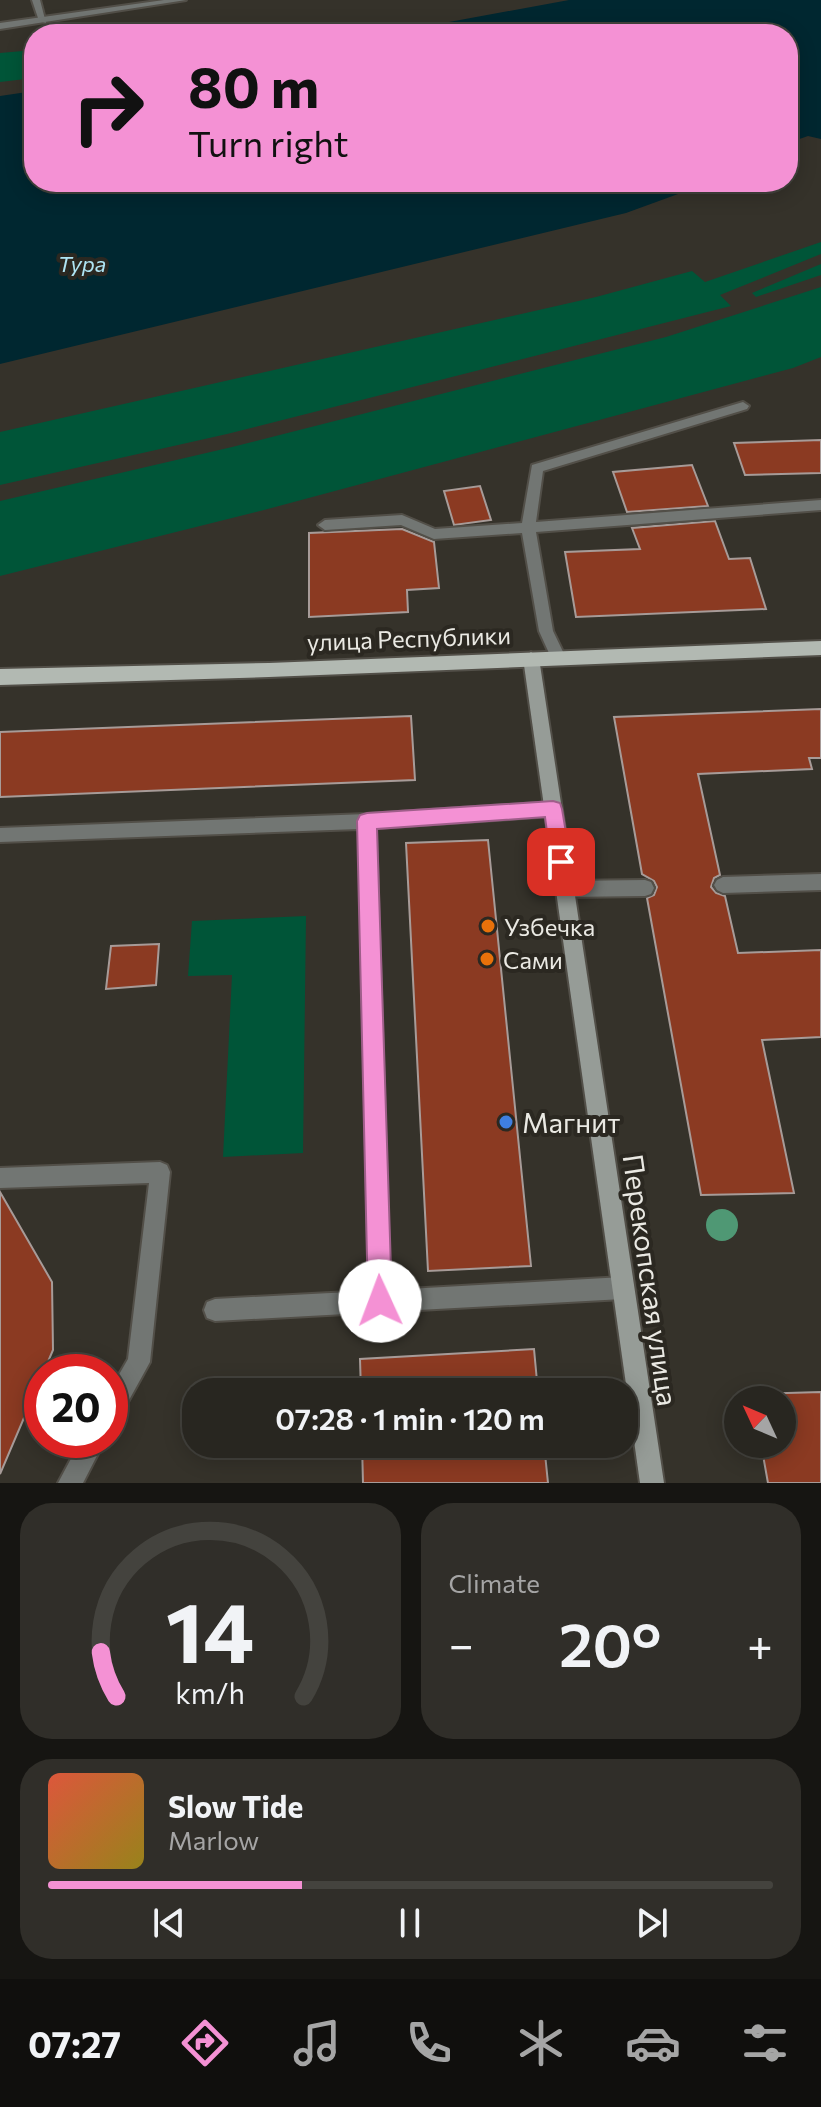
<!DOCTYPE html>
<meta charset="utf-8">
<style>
body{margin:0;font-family:Commissioner,sans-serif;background:#302e29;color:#f1f3f6;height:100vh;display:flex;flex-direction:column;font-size:30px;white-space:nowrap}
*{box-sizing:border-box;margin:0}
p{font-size:26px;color:#a5a5a5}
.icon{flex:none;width:44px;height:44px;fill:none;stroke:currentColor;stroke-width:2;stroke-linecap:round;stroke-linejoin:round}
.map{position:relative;height:1483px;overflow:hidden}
.sheet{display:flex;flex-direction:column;gap:20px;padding:20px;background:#161512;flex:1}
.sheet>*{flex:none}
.guide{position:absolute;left:24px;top:24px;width:774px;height:168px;border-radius:32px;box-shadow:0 4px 20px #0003,0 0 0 2px #44433e;background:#f491d4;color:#111;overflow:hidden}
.needle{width:52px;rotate:314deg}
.buttons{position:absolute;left:724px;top:1386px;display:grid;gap:16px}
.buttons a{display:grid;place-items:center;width:72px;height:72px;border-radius:50%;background:#282620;box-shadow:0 4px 20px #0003,0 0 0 2px #44433e;font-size:40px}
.speed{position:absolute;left:24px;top:1354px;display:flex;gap:16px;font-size:40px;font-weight:700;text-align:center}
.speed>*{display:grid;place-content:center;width:104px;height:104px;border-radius:50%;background:#282620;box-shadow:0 4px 20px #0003,0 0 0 2px #44433e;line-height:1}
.speed .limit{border:12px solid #d22;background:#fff;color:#111}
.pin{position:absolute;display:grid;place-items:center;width:68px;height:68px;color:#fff;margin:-34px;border-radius:16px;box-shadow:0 4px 12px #0006}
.me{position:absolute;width:88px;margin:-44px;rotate:358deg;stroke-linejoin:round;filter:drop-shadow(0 0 6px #0008)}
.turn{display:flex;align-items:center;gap:28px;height:168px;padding:0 32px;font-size:36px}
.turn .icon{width:104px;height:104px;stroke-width:2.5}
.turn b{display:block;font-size:56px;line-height:68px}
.big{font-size:60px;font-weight:600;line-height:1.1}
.sheet .widget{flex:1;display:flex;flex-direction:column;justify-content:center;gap:12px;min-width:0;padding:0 28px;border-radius:32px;background:#302e29}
.sheet .dial{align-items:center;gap:0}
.dial svg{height:208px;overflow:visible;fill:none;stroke:#44433e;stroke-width:7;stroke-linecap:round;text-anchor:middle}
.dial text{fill:#f1f3f6;stroke:none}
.song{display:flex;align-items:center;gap:24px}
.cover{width:96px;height:96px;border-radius:12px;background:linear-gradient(135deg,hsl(10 70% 55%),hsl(50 70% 35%))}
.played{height:8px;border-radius:4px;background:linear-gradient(90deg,#f491d4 35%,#44433e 35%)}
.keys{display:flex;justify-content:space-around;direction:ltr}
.heat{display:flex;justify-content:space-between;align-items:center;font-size:44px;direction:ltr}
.sheet .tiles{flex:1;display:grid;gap:20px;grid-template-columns:1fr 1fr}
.widget:last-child{grid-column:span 2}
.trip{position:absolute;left:182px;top:1378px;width:456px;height:80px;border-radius:32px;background:#282620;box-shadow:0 4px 20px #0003,0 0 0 2px #44433e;font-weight:600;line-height:80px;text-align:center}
.tab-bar{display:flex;height:128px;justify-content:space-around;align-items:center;background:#100f0d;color:#a5a5a5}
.tab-bar .icon{width:56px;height:56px}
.tab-bar .selected{color:#f491d4}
.tab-bar b{font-size:36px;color:#f1f3f6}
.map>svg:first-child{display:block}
.green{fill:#005538}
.water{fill:#002730}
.building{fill:#8b3a22;stroke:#a79b98;stroke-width:2}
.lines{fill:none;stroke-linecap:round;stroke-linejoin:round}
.lane-casing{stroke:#524f48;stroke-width:4}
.street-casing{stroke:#524f48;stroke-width:4}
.secondary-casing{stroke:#524f48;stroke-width:4}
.primary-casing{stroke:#524f48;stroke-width:4}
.lane{fill:#727673;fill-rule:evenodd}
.street{fill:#727673;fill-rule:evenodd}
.secondary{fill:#969c97;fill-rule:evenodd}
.primary{fill:#b2b9b2;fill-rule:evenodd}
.tree{fill:#4f9874}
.route{fill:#f491d4;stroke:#9f5e8a;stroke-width:2}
.food-dot{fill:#e8710a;stroke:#2b2821;stroke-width:3}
.shop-dot{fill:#3f7fe0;stroke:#2b2821;stroke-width:3}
.labels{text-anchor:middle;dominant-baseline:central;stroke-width:8;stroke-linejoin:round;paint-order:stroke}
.far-water-label{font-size:22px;font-style:italic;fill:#afe5f4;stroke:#2b2821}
.street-label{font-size:24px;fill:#eae9e3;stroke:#2b2821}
.poi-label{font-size:24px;fill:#eae9e3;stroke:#2b2821;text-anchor:start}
.near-poi-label{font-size:28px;fill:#eae9e3;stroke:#2b2821;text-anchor:start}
.near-street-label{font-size:28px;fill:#eae9e3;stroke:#2b2821}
</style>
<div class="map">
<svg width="821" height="1483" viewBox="0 0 821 1483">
<rect width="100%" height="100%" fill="#35322a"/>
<path class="green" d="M 34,50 L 34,78 L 0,82 L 0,53 Z
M 821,242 L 821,254 L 720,295 L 731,306 L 227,434 L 0,485 L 0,432 L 596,297 L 692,271 L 705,282 Z
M 821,264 L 821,275 L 756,297 L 752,293 Z
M 821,287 L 821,357 L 793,368 L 264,510 L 0,576 L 0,501 L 232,447 L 666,337 Z
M 306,916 L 303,1153 L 223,1157 L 232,975 L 188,976 L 192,921 Z"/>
<path class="water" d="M 569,0 L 821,0 L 821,139 L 808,136 L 788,143 L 788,34 L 384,34 Z
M 34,91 L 34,182 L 711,182 L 626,213 L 0,364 L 0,96 Z"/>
<path class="building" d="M 821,440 L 821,473 L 745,475 L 734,443 Z
M 692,465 L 708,506 L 627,512 L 613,472 Z
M 480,486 L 491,520 L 454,525 L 444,491 Z
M 715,521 L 729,559 L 750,558 L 766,609 L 576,617 L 565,552 L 640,549 L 632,528 Z
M 402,529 L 434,542 L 439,588 L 407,590 L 408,612 L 309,617 L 309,533 Z
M 821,709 L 821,758 L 809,758 L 812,769 L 698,774 L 720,875 L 714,878 L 711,887 L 716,893 L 725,896 L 738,953 L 821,950 L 821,1037 L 762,1040 L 794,1193 L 701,1195 L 647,898 L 654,895 L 657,887 L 654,881 L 642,874 L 614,717 Z
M 411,716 L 415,780 L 0,797 L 0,732 Z
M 488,840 L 531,1266 L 428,1271 L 406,843 Z
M 159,944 L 156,985 L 106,989 L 111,946 Z
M 0,1192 L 52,1282 L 53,1350 L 0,1474 Z
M 534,1349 L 538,1392 L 361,1392 L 360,1359 Z
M 821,1392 L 821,1483 L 768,1483 L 761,1444 L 782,1444 L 782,1400 L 753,1400 L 752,1394 Z
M 362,1444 L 544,1444 L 548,1483 L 363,1483 Z"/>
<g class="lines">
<defs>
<path id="lane" d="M 32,0 L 40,0 L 46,23 L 39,21 Z
M 743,402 L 749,406 L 747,409 L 543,471 L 536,522 L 821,500 L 821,510 L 536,532 L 553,631 L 566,658 L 558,664 L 553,662 L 539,631 L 522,533 L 434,539 L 401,525 L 325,530 L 318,525 L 325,520 L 402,515 L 435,529 L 522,523 L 532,465 Z
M 553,802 L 559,804 L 561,809 L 559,814 L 553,816 L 376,828 L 390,1290 L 623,1277 L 631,1280 L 634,1288 L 631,1296 L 623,1299 L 215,1321 L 207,1318 L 204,1310 L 207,1302 L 215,1299 L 369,1291 L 359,829 L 0,842 L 0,828 L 367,814 Z
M 821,874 L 821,890 L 723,893 L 717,890 L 714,885 L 717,880 L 723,877 Z
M 645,880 L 651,882 L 654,888 L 651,894 L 645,896 L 565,897 L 559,895 L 556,889 L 559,883 L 565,881 Z
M 160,1162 L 167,1165 L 170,1172 L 150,1362 L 118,1420 L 110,1423 L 110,1390 L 128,1359 L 149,1183 L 0,1188 L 0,1168 Z
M 81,1440 L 105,1440 L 83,1483 L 58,1483 Z"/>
<path id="street" d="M 164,0 L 186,0 L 0,29 L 0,23 Z"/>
<path id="secondary" d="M 531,652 L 539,658 L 664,1483 L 640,1483 L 523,658 Z"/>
<path id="primary" d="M 821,641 L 821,655 L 269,677 L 0,685 L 0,669 L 269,663 Z"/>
</defs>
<use href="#lane" class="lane-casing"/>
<use href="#street" class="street-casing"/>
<use href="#secondary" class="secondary-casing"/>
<use href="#primary" class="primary-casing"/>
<use href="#lane" class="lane"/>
<use href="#street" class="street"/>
<use href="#secondary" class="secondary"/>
<use href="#primary" class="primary"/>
</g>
<circle class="tree" cx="722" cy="1225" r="16"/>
<path class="route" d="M 553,801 L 560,803 L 562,809 L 571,862 L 568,868 L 561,871 L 554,868 L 551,862 L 545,817 L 377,829 L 392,1301 L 389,1310 L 380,1313 L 372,1310 L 368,1301 L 357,821 L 360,815 L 367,813 Z"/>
<g class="food-dot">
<circle cx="488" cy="926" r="8"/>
<circle cx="487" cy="959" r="8"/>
</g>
<circle class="shop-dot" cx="506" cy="1122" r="8"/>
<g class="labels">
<g class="far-water-label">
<text x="82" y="263">Тура</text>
</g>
<g class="street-label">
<text transform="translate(409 638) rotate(-2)">улица Республики</text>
</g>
<g class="poi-label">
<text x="504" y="926">Узбечка</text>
<text x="503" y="959">Сами</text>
</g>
<g class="near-poi-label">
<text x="522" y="1122">Магнит</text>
</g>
<g class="near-street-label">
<text transform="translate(651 1280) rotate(82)">Перекопская улица</text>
</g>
</g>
</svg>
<div class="buttons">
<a><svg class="needle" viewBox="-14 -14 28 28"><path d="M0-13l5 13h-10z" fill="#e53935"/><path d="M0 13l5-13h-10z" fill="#a5a5a5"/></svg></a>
</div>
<div class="speed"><div class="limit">20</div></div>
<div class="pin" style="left:561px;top:862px;background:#d93025"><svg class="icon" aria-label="arrive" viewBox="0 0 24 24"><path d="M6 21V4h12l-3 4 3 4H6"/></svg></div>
<svg class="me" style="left:380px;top:1301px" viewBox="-20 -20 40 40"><circle r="19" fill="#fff"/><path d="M0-13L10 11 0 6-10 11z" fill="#f491d4"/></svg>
<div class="trip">07:28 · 1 min · 120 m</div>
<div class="guide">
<div class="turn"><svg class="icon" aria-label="right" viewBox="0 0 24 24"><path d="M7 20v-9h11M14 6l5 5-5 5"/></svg><div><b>80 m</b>Turn right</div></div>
</div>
</div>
<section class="sheet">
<div class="tiles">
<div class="widget dial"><svg viewBox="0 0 100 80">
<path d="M14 69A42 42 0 1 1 86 69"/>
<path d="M14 69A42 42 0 0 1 8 52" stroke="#f491d4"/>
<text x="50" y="56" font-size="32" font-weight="700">14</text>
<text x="50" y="72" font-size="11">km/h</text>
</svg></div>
<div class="widget"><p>Climate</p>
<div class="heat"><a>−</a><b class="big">20°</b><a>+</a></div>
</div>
<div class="widget">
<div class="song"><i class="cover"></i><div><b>Slow Tide</b><p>Marlow</p></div></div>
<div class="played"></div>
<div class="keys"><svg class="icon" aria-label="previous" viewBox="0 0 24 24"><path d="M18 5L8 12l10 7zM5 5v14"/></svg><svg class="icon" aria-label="pause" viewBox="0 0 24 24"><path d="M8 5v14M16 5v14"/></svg><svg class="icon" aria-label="next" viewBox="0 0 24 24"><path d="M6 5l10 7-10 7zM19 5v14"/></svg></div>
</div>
</div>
</section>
<nav class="tab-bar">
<b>07:27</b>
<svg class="icon selected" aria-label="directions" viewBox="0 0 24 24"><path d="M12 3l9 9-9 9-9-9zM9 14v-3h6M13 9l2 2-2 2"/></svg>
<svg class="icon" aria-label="music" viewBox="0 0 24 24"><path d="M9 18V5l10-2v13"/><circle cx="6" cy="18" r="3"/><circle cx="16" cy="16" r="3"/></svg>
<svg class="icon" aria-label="phone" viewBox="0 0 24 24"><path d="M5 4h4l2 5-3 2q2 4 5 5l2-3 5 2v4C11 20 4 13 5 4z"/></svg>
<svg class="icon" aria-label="climate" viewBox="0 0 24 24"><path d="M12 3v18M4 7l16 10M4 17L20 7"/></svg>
<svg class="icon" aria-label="car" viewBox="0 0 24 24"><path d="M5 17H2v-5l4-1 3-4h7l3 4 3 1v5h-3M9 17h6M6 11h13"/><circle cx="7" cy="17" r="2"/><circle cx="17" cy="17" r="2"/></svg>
<svg class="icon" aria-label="filters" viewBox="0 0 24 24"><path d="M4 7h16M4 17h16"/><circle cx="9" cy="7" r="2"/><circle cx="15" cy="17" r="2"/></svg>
</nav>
